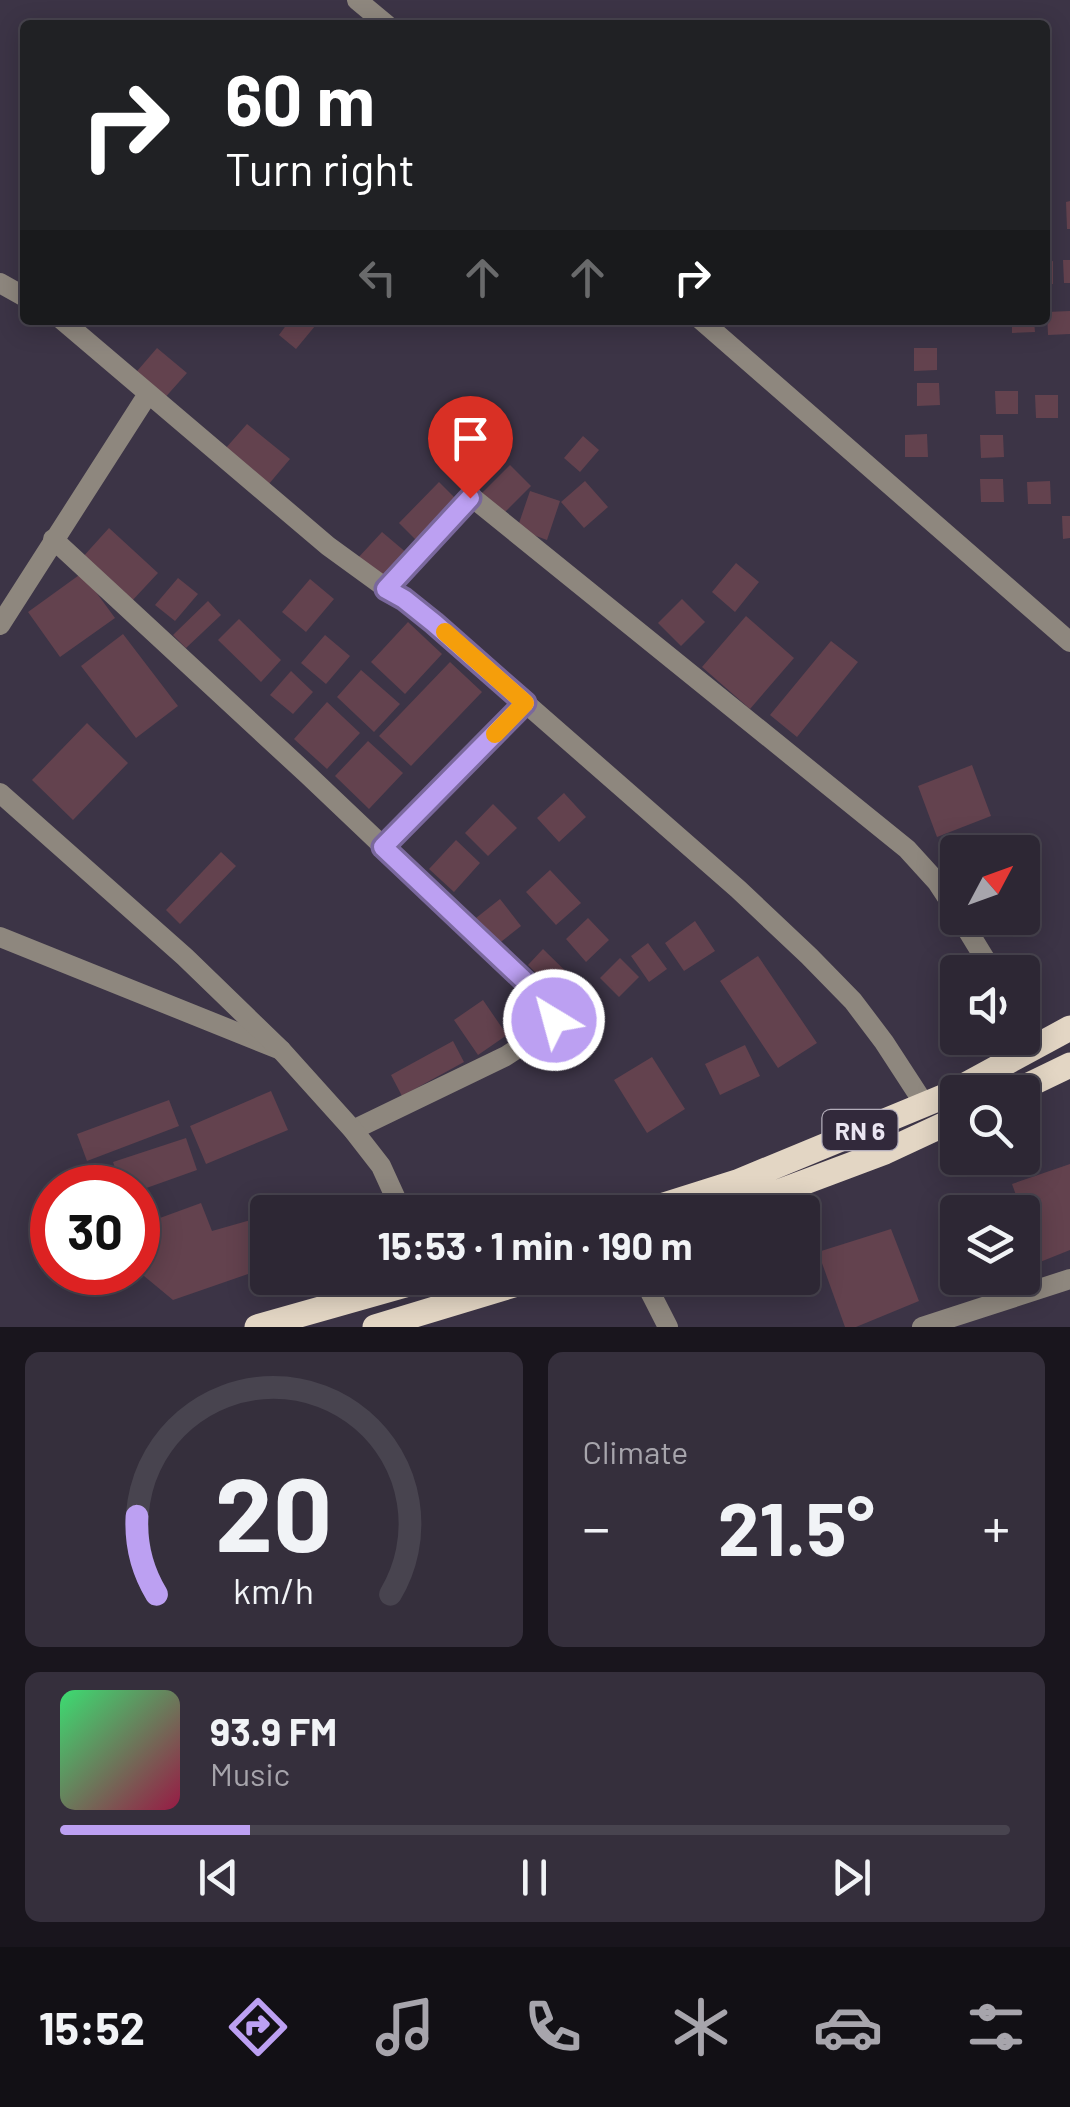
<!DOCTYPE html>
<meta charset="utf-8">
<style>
body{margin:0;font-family:Barlow,sans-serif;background:#352f3c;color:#f1f3f6;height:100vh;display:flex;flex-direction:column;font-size:38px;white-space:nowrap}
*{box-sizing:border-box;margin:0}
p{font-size:32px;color:#a7a5ac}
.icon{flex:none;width:55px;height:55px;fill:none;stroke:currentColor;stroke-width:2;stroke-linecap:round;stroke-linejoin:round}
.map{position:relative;height:1327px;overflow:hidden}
.panel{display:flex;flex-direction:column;gap:25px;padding:25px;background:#19151d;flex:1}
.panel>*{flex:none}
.top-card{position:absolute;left:20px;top:20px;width:1030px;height:305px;border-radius:10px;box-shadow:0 5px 25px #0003,0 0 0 2px #48444f;background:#202124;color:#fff;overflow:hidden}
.needle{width:65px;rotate:49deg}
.tools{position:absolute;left:940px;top:835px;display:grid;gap:20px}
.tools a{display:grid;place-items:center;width:100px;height:100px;border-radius:10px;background:#2d2734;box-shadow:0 5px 25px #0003,0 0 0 2px #48444f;font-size:50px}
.speed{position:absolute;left:30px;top:1165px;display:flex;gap:20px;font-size:50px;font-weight:700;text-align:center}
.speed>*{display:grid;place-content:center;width:130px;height:130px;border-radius:50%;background:#2d2734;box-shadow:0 5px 25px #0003,0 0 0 2px #48444f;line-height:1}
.speed .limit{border:15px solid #d22;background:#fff;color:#111}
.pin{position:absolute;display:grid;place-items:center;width:85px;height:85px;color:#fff;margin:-102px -42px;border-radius:50% 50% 50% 0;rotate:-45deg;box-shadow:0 0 10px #0007}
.pin .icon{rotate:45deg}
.me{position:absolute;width:110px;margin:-55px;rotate:323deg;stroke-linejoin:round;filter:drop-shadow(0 0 8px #0008)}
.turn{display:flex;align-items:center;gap:35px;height:210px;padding:0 40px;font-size:45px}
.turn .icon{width:130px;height:130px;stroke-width:2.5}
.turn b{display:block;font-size:70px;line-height:85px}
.lanes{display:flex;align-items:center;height:95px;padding:0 40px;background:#0003;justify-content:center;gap:50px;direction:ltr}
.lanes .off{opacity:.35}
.big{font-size:75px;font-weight:700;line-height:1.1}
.panel .tile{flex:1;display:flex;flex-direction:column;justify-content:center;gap:15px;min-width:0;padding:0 35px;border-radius:15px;background:#352f3c}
.panel .dial{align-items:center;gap:0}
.dial svg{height:260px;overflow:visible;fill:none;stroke:#48444f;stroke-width:7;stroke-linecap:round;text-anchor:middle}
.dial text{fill:#f1f3f6;stroke:none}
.song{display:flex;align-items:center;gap:30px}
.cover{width:120px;height:120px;border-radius:15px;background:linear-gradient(135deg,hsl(140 70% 55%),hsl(340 70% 35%))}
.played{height:10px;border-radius:5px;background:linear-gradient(90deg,#bca0f2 20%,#48444f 20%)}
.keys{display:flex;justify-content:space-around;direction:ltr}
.heat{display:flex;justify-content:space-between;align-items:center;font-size:55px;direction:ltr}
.panel .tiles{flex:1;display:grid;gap:25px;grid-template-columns:1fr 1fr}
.tile:last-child{grid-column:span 2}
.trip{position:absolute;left:250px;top:1195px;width:570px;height:100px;border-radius:10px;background:#2d2734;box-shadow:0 5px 25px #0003,0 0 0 2px #48444f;font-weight:700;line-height:100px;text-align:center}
.dock{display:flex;height:160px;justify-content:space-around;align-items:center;background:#121015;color:#a7a5ac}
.dock .icon{width:70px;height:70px}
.dock .selected{color:#bca0f2}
.dock b{font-size:45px;color:#f1f3f6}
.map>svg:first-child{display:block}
.building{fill:#63424e}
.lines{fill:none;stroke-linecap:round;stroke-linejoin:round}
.minor{stroke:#8e877e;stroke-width:20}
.tertiary{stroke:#8e877e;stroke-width:20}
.primary{stroke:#e3d6c4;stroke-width:25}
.route-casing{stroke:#7a689d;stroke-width:25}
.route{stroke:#bca0f2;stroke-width:18}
.slow{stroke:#f59e0b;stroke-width:18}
.labels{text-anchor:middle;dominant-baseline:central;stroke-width:10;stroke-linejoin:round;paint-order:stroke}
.shield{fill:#32293b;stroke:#b3adba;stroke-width:2.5}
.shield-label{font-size:25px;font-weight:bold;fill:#eae5f1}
</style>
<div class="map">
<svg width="1070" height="1327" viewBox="0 0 1070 1327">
<rect width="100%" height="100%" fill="#3c3446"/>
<path class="building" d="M 1070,201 L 1070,229 L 1067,229 L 1066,202 Z
M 1063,260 L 1070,260 L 1070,283 L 1064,283 Z
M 1053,261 L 1053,284 L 1045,284 L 1045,262 Z
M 1070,311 L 1070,334 L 1048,335 L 1047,312 Z
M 290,320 L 320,320 L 296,349 L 279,335 Z
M 1012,320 L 1034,320 L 1035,332 L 1012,333 Z
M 157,348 L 187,373 L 162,401 L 132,377 Z
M 914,348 L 937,348 L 937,370 L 914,371 Z
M 917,383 L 939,383 L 940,405 L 917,406 Z
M 995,391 L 1018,391 L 1018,414 L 996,414 Z
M 1035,395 L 1058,395 L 1058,418 L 1036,418 Z
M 247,424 L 290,459 L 268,485 L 225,449 Z
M 927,434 L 928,457 L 905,457 L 905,435 Z
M 980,435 L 1003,435 L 1004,457 L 981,458 Z
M 583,436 L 599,450 L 580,472 L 564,458 Z
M 472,444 L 495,462 L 474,490 L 451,472 Z
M 510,465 L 531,486 L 502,515 L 481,494 Z
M 980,479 L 1003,479 L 1004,502 L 981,502 Z
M 585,481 L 608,507 L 584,528 L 561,502 Z
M 1050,481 L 1051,504 L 1028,504 L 1027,482 Z
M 439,482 L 456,499 L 416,540 L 399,523 Z
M 530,491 L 560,501 L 547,540 L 517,529 Z
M 1062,516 L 1070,516 L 1070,538 L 1063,539 Z
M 109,528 L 158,573 L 130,603 L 81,559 Z
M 382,532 L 408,554 L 384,582 L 357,559 Z
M 736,563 L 759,582 L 735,612 L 712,592 Z
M 82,573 L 115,618 L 60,657 L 28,612 Z
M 178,578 L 198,594 L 175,621 L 155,605 Z
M 310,579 L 334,599 L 306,632 L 282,612 Z
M 682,599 L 705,622 L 681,646 L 658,623 Z
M 208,601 L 221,615 L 186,648 L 173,635 Z
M 746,616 L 794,658 L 750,709 L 702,667 Z
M 239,619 L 281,660 L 261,682 L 218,640 Z
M 408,622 L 442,654 L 405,694 L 371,662 Z
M 123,634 L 178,706 L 136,738 L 81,666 Z
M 325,635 L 350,656 L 326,684 L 301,663 Z
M 831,641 L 858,662 L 797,737 L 770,715 Z
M 450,662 L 482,692 L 411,766 L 379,736 Z
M 361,670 L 400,704 L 374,732 L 337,697 Z
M 291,671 L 313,692 L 293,714 L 270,695 Z
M 327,702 L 360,733 L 327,769 L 294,739 Z
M 87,723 L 128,763 L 73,820 L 32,780 Z
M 368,741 L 403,773 L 369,809 L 335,776 Z
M 972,765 L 991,816 L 937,837 L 918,786 Z
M 564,793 L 586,817 L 559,842 L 537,818 Z
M 493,804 L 517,828 L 488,856 L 465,833 Z
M 456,840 L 480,863 L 454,892 L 429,869 Z
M 221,852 L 236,866 L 180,924 L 166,910 Z
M 550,870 L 581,903 L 556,925 L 526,892 Z
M 500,899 L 521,926 L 497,945 L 476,918 Z
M 588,918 L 609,940 L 586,962 L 566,939 Z
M 695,921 L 715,951 L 684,971 L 665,943 Z
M 648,943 L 667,969 L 649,982 L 631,956 Z
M 543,949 L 589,994 L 573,1010 L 528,965 Z
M 758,956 L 817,1043 L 778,1068 L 720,981 Z
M 620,958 L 639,977 L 619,997 L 600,978 Z
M 483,1000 L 507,1035 L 478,1055 L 454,1020 Z
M 453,1041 L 464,1062 L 402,1096 L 391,1075 Z
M 745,1045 L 760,1076 L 720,1095 L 705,1064 Z
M 652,1057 L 685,1109 L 647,1133 L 614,1080 Z
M 271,1091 L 288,1130 L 206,1164 L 190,1126 Z
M 169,1100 L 179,1126 L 87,1161 L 77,1134 Z
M 186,1138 L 197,1170 L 138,1191 L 138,1188 L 122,1188 L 113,1162 Z
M 1070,1164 L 1070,1250 L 1040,1262 L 1012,1184 Z
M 325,1199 L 334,1201 L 340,1212 L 281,1212 Z
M 201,1203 L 212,1231 L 268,1215 L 268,1267 L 173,1300 L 138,1271 L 138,1226 Z
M 891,1229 L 919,1301 L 856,1327 L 845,1327 L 818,1252 Z"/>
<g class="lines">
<path class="minor" d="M 357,0 L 387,25
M 0,283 L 25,297
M 62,320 L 328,546 L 434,623 L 738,889 L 809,956 L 853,1001 L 884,1042 L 925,1105
M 701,320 L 1070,642
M 53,539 L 308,775 L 547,1002 C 554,1010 556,1017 550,1027 L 506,1056 L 353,1130
M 386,589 L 468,500 L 473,498 L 907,849 L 937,882 L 958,914
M 0,625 L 148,394
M 383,847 L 525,703
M 960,918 L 993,972
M 0,937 L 281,1050
M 1022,1021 L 1038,1046
M 643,1278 L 668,1327
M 922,1327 L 1070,1279"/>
<path class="tertiary" d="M 0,793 L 185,957 L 281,1050 L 353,1130 L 381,1166 L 402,1212"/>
<path class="primary" d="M 1014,1092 L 1070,1065
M 642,1212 L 737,1182 L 945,1096 L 1070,1028
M 725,1212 L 885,1152 L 958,1118
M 257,1327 L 430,1278
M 375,1327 L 537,1278"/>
</g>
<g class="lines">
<defs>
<path id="route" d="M 470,498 L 386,589 L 404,599 L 434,623 L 525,703 L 383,847 L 547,1002 L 554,1012 L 554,1020"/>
</defs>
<use href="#route" class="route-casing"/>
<use href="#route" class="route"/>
<path class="slow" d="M 445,632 L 525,703 L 495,734"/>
</g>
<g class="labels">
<rect class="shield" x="822.5" y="1110" width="75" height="40" rx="8"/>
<g class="shield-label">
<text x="860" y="1130">RN 6</text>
</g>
</g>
</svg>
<div class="tools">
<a><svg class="needle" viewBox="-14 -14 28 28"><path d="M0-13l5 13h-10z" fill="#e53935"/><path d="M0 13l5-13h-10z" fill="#a7a5ac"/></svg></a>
<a><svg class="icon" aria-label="sound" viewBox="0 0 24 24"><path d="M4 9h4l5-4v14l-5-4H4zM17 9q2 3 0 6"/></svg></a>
<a><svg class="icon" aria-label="search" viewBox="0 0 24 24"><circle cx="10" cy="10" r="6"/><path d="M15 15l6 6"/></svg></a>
<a><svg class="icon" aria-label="layers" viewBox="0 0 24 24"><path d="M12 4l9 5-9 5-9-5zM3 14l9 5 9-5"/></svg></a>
</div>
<div class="speed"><div class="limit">30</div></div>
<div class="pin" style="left:470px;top:498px;background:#d93025"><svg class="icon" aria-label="arrive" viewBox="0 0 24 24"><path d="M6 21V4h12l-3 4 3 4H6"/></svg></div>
<svg class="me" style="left:554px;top:1020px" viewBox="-20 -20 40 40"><circle r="17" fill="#bca0f2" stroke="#fff" stroke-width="3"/><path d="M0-11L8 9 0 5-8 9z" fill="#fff"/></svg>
<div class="trip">15:53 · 1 min · 190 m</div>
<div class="top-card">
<div class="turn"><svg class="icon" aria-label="right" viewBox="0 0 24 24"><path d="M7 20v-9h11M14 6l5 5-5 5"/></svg><div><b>60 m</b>Turn right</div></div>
<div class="lanes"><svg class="icon off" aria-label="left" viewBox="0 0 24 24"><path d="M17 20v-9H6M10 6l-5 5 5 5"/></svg><svg class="icon off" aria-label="ahead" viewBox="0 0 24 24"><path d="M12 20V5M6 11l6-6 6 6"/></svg><svg class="icon off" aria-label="ahead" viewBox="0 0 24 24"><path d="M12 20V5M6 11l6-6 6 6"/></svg><svg class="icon" aria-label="right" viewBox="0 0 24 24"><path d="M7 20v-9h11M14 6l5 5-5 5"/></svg></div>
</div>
</div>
<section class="panel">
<div class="tiles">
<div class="tile dial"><svg viewBox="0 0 100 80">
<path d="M14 69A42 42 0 1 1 86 69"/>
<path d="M14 69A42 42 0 0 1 8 45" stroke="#bca0f2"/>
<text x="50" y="56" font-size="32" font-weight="700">20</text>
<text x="50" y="72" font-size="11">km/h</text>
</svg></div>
<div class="tile"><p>Climate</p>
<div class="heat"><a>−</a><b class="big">21.5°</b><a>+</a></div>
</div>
<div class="tile">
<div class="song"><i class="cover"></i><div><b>93.9 FM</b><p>Music</p></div></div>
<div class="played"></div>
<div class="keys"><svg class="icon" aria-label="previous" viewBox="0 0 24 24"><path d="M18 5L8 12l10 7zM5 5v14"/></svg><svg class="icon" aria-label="pause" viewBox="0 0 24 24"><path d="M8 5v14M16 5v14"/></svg><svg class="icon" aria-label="next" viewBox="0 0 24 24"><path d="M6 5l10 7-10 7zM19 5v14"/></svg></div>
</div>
</div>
</section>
<nav class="dock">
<b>15:52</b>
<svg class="icon selected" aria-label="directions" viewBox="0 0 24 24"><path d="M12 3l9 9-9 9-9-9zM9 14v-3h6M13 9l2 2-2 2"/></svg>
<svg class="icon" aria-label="music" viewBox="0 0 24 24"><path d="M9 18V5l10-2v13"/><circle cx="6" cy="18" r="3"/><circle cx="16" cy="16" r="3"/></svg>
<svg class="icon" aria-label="phone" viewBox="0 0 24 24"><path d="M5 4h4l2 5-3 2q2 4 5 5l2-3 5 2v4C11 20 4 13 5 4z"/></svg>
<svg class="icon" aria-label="climate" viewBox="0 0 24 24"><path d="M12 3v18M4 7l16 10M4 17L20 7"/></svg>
<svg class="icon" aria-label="car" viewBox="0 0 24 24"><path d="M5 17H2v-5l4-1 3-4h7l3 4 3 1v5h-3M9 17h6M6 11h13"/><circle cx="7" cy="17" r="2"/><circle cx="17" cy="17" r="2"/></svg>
<svg class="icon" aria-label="filters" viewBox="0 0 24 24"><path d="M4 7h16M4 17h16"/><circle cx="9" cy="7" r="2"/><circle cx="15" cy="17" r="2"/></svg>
</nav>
